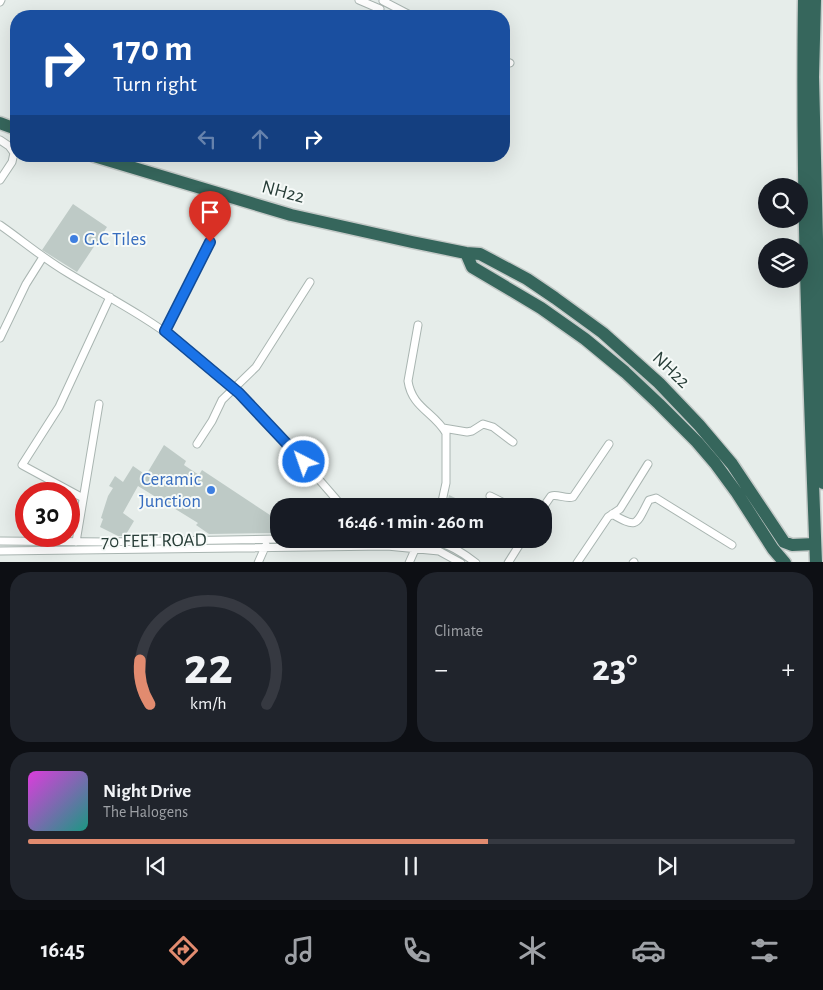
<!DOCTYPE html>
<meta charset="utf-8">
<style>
body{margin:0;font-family:"Alegreya Sans",sans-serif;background:#20242c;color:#f1f3f6;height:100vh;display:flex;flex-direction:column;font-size:19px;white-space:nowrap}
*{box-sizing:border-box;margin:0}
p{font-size:16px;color:#9ea1a6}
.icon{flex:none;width:28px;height:28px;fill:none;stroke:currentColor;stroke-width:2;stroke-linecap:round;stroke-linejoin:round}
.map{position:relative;height:562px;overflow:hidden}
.drawer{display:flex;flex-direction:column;gap:10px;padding:10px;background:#0d0f14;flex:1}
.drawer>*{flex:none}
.hud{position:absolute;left:10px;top:10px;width:500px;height:152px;border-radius:20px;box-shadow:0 5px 20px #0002;background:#1a4fa0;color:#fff;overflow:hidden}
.controls{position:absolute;left:758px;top:178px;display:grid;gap:10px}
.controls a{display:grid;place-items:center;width:50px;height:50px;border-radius:50%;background:#171b24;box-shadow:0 5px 20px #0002;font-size:25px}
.speed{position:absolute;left:15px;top:482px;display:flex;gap:10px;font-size:25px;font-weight:700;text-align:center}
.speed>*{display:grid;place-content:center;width:65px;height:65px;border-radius:50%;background:#171b24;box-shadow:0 5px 20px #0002;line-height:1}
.speed .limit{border:8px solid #d22;background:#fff;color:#111}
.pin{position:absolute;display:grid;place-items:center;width:42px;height:42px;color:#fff;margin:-51px -21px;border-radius:50% 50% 50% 0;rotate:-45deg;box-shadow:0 0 5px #0007}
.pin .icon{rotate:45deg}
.me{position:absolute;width:55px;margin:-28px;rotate:319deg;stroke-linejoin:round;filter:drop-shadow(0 0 4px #0008)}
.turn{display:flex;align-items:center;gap:18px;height:105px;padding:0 20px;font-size:22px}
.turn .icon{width:65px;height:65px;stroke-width:2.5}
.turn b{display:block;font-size:35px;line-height:42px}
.lanes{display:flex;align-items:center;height:48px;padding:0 20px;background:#0003;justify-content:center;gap:25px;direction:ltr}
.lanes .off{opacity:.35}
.big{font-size:38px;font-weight:700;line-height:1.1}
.drawer .widget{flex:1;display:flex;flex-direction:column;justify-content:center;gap:8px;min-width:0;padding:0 18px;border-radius:20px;background:#20242c}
.drawer .dial{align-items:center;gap:0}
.dial svg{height:130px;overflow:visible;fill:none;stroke:#363941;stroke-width:7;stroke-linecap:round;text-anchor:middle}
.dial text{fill:#f1f3f6;stroke:none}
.song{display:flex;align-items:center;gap:15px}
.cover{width:60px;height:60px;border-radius:8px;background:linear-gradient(135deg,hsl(300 70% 55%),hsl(170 70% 35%))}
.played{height:5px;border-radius:2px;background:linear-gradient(90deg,#e28b6f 60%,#363941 60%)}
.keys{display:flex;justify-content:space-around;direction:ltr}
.heat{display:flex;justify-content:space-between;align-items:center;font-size:28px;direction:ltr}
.drawer .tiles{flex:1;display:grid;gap:10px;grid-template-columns:1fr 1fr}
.widget:last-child{grid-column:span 2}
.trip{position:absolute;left:270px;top:498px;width:282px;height:50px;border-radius:20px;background:#171b24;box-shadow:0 5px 20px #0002;font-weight:700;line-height:50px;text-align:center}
.menu{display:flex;height:80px;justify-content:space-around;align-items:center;background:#090b0e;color:#9ea1a6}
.menu .icon{width:35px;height:35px}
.menu .selected{color:#e28b6f}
.menu b{font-size:22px;color:#f1f3f6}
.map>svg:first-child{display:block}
.building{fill:#becac6}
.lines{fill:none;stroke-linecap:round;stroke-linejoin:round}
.street-casing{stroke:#a9b5b1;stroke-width:9}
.highway-casing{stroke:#c3c9c7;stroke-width:15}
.street{stroke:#fff;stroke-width:7}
.highway{stroke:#36665c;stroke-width:12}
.route-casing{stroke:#114b97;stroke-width:12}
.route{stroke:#1a73e8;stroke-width:9}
.shop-dot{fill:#3f7fe0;stroke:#f6faf8;stroke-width:2}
.labels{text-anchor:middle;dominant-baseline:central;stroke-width:4;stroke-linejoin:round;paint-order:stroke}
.street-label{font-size:19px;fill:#273d37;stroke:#f6faf8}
.shop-label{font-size:19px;fill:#366cbe;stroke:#f6faf8;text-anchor:start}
</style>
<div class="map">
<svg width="823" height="563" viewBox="0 0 823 563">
<rect width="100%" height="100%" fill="#e6edea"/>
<path class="building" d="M 73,204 L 107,227 L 77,272 L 42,250 Z
M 164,445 L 186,461 L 184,465 L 199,475 L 202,470 L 279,521 L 277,533 L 209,534 L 196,525 L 198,523 L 138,486 L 123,513 L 134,521 L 125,536 L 118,536 L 100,527 L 103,519 L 101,518 L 108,496 L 113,488 L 109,486 L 115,476 L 123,482 L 133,466 L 146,475 Z
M 449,495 L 472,506 L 446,506 Z"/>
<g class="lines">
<defs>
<path id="street" d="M 359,0 L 380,9
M 383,1 L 412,16
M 0,2 L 1,0
M 504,61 L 510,63
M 0,140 L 9,146 L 14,153 L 12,162 L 0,180
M 0,225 C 23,241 44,259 68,273 C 106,296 145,316 180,343 C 242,390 292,448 342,506
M 418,325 L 408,381 C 412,408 434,412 446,433 L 446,483 L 441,506
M 165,331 L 210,241
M 0,338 L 26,284 L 43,257
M 443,428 L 467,432 L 472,431 L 483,424 L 493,427 L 513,442
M 197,444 L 212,421 L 222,400 L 256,367 L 310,282
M 490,496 L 510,506
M 83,498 L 22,465 L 59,407 L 110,297
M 544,506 L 551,496 C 558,494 565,499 573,497 L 609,444
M 612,514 C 638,529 636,525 649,500 L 656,498 L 732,545
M 398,539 C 436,541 445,539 476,563
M 0,541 L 108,542 L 279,539
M 76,542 L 99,404
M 0,551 L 387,546 L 439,551 L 461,563
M 258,563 L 266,545
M 409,563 L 417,545
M 508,563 L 523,539
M 577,563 L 608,517 L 620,509 L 648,464
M 633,563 L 634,562"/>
<path id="highway" d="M 804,0 C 801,187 809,375 816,563
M 815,0 L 813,77 L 823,483
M 0,123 L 16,129
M 94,156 L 291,215 L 412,242 L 466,253 L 480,254 L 527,279 L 555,298 L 603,333 L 659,383 L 699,425 L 732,464 L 784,542 L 792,545 L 815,544
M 466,253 L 472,267 L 541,308 L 585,339 L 625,372 L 659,404 L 697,442 L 715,463 L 737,493 L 773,549 L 785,563"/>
</defs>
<use href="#street" class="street-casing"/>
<use href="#highway" class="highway-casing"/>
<use href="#street" class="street"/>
<use href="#highway" class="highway"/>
</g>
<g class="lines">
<defs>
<path id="route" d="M 210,242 L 165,331 L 239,393 L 304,462"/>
</defs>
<use href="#route" class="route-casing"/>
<use href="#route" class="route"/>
</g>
<g class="shop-dot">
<circle cx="74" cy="239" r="5"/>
<circle cx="211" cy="490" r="5"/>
</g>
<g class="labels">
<g class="street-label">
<text transform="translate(283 192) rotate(15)">NH22</text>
<text transform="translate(671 370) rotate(44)">NH22</text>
<text transform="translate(154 541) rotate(-1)">70 FEET ROAD</text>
</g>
<g class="shop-label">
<text x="84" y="239">G.C Tiles</text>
<text x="201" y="479" text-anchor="end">Ceramic<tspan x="201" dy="22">Junction</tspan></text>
</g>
</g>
</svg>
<div class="controls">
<a><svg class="icon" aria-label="search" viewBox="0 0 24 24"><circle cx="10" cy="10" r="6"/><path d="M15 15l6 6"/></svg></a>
<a><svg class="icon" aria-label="layers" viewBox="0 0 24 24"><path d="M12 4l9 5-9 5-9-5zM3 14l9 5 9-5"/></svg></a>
</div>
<div class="speed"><div class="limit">30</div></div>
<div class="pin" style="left:210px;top:242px;background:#d93025"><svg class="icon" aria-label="arrive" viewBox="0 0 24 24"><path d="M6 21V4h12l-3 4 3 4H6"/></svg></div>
<svg class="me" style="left:304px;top:462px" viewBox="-20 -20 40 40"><circle r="17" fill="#1a73e8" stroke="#fff" stroke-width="3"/><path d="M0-11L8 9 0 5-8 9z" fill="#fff"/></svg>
<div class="trip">16:46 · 1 min · 260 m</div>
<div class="hud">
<div class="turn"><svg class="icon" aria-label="right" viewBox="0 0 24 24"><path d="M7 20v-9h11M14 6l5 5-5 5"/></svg><div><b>170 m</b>Turn right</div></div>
<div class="lanes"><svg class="icon off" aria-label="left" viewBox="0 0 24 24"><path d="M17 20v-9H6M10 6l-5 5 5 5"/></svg><svg class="icon off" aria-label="ahead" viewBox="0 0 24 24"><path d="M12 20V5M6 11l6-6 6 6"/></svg><svg class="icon" aria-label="right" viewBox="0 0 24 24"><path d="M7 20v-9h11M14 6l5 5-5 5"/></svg></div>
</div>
</div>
<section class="drawer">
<div class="tiles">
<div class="widget dial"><svg viewBox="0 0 100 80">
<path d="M14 69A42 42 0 1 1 86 69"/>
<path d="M14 69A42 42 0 0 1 8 42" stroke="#e28b6f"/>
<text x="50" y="56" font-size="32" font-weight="700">22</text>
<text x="50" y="72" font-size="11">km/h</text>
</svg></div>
<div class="widget"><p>Climate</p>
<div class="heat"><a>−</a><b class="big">23°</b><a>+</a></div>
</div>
<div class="widget">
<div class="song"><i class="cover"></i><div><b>Night Drive</b><p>The Halogens</p></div></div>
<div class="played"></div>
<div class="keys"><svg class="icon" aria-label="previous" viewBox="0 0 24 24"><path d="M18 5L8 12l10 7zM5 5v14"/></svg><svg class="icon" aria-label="pause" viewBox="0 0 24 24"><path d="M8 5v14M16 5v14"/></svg><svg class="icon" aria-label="next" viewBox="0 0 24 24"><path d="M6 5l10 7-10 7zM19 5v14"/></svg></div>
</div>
</div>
</section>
<nav class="menu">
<b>16:45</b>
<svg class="icon selected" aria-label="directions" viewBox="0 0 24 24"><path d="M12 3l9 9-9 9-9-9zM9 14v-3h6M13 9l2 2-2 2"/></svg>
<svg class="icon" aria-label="music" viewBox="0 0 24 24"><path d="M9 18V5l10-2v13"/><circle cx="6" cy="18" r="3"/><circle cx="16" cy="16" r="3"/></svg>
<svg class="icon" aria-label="phone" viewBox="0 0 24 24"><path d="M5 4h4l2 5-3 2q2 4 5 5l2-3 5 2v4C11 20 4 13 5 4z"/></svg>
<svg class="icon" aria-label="climate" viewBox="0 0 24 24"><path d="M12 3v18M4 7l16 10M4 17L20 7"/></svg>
<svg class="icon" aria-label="car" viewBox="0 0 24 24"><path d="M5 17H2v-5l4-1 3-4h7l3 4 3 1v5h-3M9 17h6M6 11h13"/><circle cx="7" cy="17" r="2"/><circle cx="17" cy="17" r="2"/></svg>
<svg class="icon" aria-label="filters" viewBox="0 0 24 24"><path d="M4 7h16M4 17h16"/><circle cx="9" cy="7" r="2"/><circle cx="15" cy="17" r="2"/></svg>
</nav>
